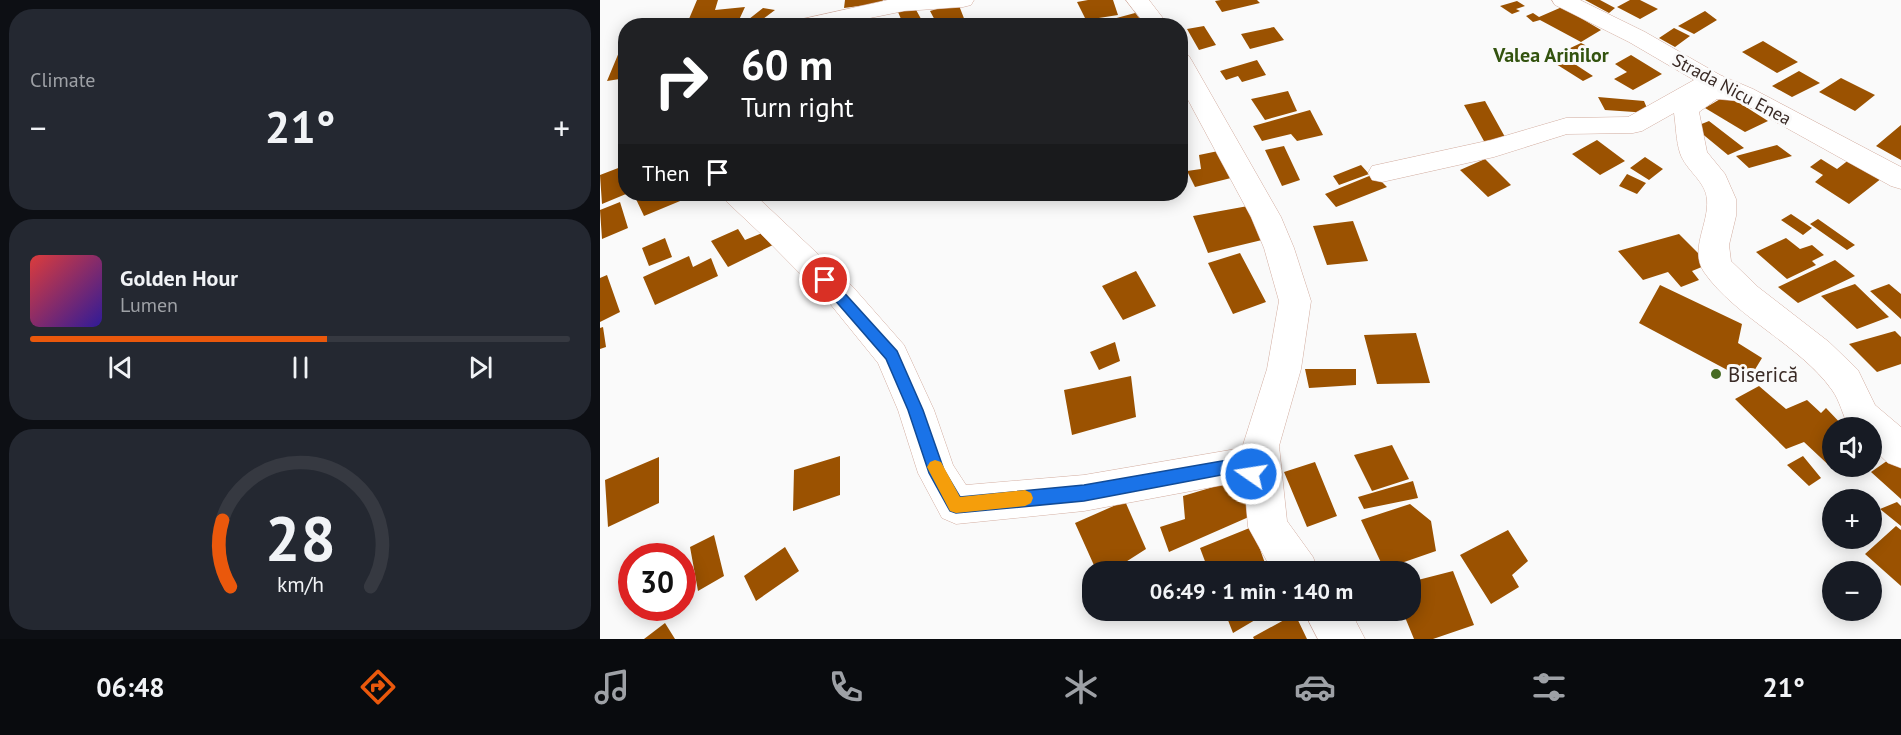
<!DOCTYPE html>
<meta charset="utf-8">
<style>
body{margin:0;font-family:"PT Sans",sans-serif;background:#242831;color:#f1f3f6;height:100vh;display:flex;flex-direction:column;font-size:22px;white-space:nowrap}
*{box-sizing:border-box;margin:0}
p{font-size:20px;color:#9ea1a6}
.icon{flex:none;width:33px;height:33px;fill:none;stroke:currentColor;stroke-width:2;stroke-linecap:round;stroke-linejoin:round}
.map{position:relative;flex:1;overflow:hidden}
.drawer{display:flex;flex-direction:column;gap:9px;padding:9px;background:#0d0f14;width:600px}
.drawer>*{flex:none}
.top-card{position:absolute;left:18px;top:18px;width:570px;height:183px;border-radius:24px;box-shadow:0 3px 15px #0003;background:#202124;color:#fff;overflow:hidden}
.fabs{position:absolute;left:1222px;top:417px;display:grid;gap:12px}
.fabs a{display:grid;place-items:center;width:60px;height:60px;border-radius:50%;background:#171b24;box-shadow:0 3px 15px #0003;font-size:30px}
.speed{position:absolute;left:18px;top:543px;display:flex;gap:12px;font-size:30px;font-weight:700;text-align:center}
.speed>*{display:grid;place-content:center;width:78px;height:78px;border-radius:50%;background:#171b24;box-shadow:0 3px 15px #0003;line-height:1}
.speed .limit{border:9px solid #d22;background:#fff;color:#111}
.pin{position:absolute;display:grid;place-items:center;width:51px;height:51px;color:#fff;margin:-26px;border:3px solid #fff;border-radius:50%;box-shadow:0 2px 6px #0007}
.me{position:absolute;width:66px;margin:-33px;rotate:283deg;stroke-linejoin:round;filter:drop-shadow(0 0 4px #0008)}
.turn{display:flex;align-items:center;gap:21px;height:126px;padding:0 24px;font-size:27px}
.turn .icon{width:78px;height:78px;stroke-width:2.5}
.turn b{display:block;font-size:42px;line-height:51px}
.then{display:flex;align-items:center;height:57px;padding:0 24px;background:#0003;gap:12px;font-size:22px}
.big{font-size:45px;font-weight:700;line-height:1.1}
.drawer .tile{flex:1;display:flex;flex-direction:column;justify-content:center;gap:9px;min-width:0;padding:0 21px;border-radius:24px;background:#242831}
.drawer .dial{align-items:center;gap:0}
.dial svg{height:156px;overflow:visible;fill:none;stroke:#363941;stroke-width:7;stroke-linecap:round;text-anchor:middle}
.dial text{fill:#f1f3f6;stroke:none}
.song{display:flex;align-items:center;gap:18px}
.cover{width:72px;height:72px;border-radius:9px;background:linear-gradient(135deg,hsl(0 70% 55%),hsl(250 70% 35%))}
.played{height:6px;border-radius:3px;background:linear-gradient(90deg,#ea580c 55%,#363941 55%)}
.keys{display:flex;justify-content:space-around;direction:ltr}
.heat{display:flex;justify-content:space-between;align-items:center;font-size:33px;direction:ltr}
.trip{position:absolute;left:482px;top:561px;width:339px;height:60px;border-radius:24px;background:#171b24;box-shadow:0 3px 15px #0003;font-weight:700;line-height:60px;text-align:center}
.tabs{display:flex;height:96px;justify-content:space-around;align-items:center;background:#090b0e;color:#9ea1a6}
.tabs .icon{width:42px;height:42px}
.tabs .active{color:#ea580c}
.tabs b{font-size:27px;color:#f1f3f6}
main{display:flex;flex:1;min-height:0}
.map>svg:first-child{display:block}
.building{fill:#9b5201}
.lines{fill:none;stroke-linecap:round;stroke-linejoin:round}
.minor-casing{stroke:#d2ac9f;stroke-width:1}
.minor{fill:#fff;fill-rule:evenodd}
.route{fill:#1a73e8;stroke:#114b97;stroke-width:1.5}
.slow{fill:#f59e0b}
.poi-dot{fill:#466a23;stroke:#fafafa;stroke-width:2}
.labels{text-anchor:middle;dominant-baseline:central;stroke-width:6;stroke-linejoin:round;paint-order:stroke}
.far-street-label{font-size:18px;fill:#392a25;stroke:#fafafa}
.far-quarter-label{font-size:20px;font-weight:bold;fill:#33530f;stroke:#fafafa}
.poi-label{font-size:21px;fill:#392a25;stroke:#fafafa;text-anchor:start}
</style>
<main>
<section class="drawer">
<div class="tile"><p>Climate</p>
<div class="heat"><a>−</a><b class="big">21°</b><a>+</a></div>
</div>
<div class="tile">
<div class="song"><i class="cover"></i><div><b>Golden Hour</b><p>Lumen</p></div></div>
<div class="played"></div>
<div class="keys"><svg class="icon" aria-label="previous" viewBox="0 0 24 24"><path d="M18 5L8 12l10 7zM5 5v14"/></svg><svg class="icon" aria-label="pause" viewBox="0 0 24 24"><path d="M8 5v14M16 5v14"/></svg><svg class="icon" aria-label="next" viewBox="0 0 24 24"><path d="M6 5l10 7-10 7zM19 5v14"/></svg></div>
</div>
<div class="tile dial"><svg viewBox="0 0 100 80">
<path d="M14 69A42 42 0 1 1 86 69"/>
<path d="M14 69A42 42 0 0 1 10 35" stroke="#ea580c"/>
<text x="50" y="56" font-size="32" font-weight="700">28</text>
<text x="50" y="72" font-size="11">km/h</text>
</svg></div>
</section>
<div class="map">
<svg width="1301" height="639" viewBox="0 0 1301 639">
<rect width="100%" height="100%" fill="#fafafa"/>
<path class="building" d="M 97,0 L 118,0 L 115,10 L 145,7 L 139,20 L 108,26 L 86,26 Z
M 245,0 L 283,0 L 282,3 L 244,8 Z
M 488,0 L 513,0 L 518,15 L 486,20 L 477,2 Z
M 621,0 L 657,0 L 660,3 L 622,12 L 615,1 Z
M 985,0 L 1000,0 L 1015,8 L 1009,13 Z
M 1030,0 L 1040,0 L 1058,9 L 1040,19 L 1017,7 Z
M 917,1 L 925,6 L 916,9 L 920,11 L 912,14 L 900,6 Z
M 358,3 L 367,26 L 338,26 L 330,11 Z
M 534,7 L 551,24 L 487,26 L 535,13 Z
M 962,7 L 1001,30 L 981,42 L 940,20 L 933,22 L 926,16 L 933,13 L 939,17 Z
M 163,8 L 175,10 L 155,25 L 144,23 Z
M 315,8 L 325,26 L 304,26 L 298,12 Z
M 1105,11 L 1117,20 L 1094,34 L 1078,26 Z
M 604,26 L 616,45 L 599,50 L 587,29 Z
M 674,27 L 684,40 L 650,49 L 641,34 Z
M 1074,28 L 1090,36 L 1075,47 L 1059,38 Z
M 1163,41 L 1198,62 L 1177,73 L 1142,52 Z
M 981,43 L 989,47 L 974,54 L 966,50 Z
M 26,44 L 26,78 L 7,81 L 22,45 Z
M 1031,55 L 1062,74 L 1033,90 L 1014,79 L 1027,72 L 1015,64 Z
M 967,59 L 993,76 L 983,81 L 956,64 Z
M 657,60 L 666,75 L 642,82 L 638,76 L 626,80 L 620,71 Z
M 1199,71 L 1220,83 L 1192,97 L 1172,86 Z
M 1241,78 L 1275,95 L 1255,111 L 1219,92 Z
M 688,91 L 697,111 L 665,120 L 651,99 Z
M 1127,95 L 1168,121 L 1145,132 L 1105,108 Z
M 998,97 L 1044,101 L 1049,113 L 1005,110 Z
M 885,101 L 905,137 L 885,143 L 864,105 Z
M 710,110 L 723,135 L 697,141 L 691,134 L 662,141 L 653,126 Z
M 1109,121 L 1144,148 L 1128,155 L 1094,127 Z
M 1301,125 L 1301,160 L 1276,146 Z
M 997,140 L 1025,161 L 1000,175 L 972,154 Z
M 1177,145 L 1192,156 L 1149,168 L 1136,156 Z
M 684,146 L 700,180 L 682,186 L 665,150 Z
M 623,150 L 635,177 L 595,187 L 587,171 L 601,169 L 599,155 Z
M 1045,157 L 1063,169 L 1049,180 L 1030,168 Z
M 885,159 L 911,185 L 888,197 L 860,170 Z
M 1221,159 L 1237,169 L 1250,159 L 1282,178 L 1249,204 L 1215,182 L 1223,175 L 1210,167 Z
M 26,165 L 26,194 L 2,204 L 0,175 Z
M 761,165 L 769,174 L 739,185 L 733,176 Z
M 774,174 L 787,187 L 736,207 L 725,194 Z
M 1027,174 L 1046,183 L 1037,194 L 1019,186 Z
M 45,194 L 97,194 L 44,216 L 35,197 Z
M 20,202 L 28,228 L 2,239 L 0,210 Z
M 648,206 L 662,240 L 608,253 L 593,216 Z
M 1191,214 L 1212,228 L 1203,235 L 1181,220 Z
M 1218,219 L 1255,245 L 1247,250 L 1210,224 Z
M 753,221 L 768,261 L 727,265 L 713,226 Z
M 138,229 L 145,240 L 167,231 L 175,244 L 128,267 L 111,241 Z
M 1079,234 L 1109,264 L 1092,271 L 1099,280 L 1081,287 L 1068,272 L 1043,280 L 1018,251 Z
M 65,238 L 72,257 L 49,266 L 42,248 Z
M 1186,238 L 1200,249 L 1212,245 L 1224,255 L 1212,261 L 1216,265 L 1187,279 L 1156,252 Z
M 640,253 L 666,302 L 633,314 L 608,263 Z
M 89,256 L 93,267 L 111,258 L 118,276 L 55,305 L 43,277 Z
M 1235,260 L 1255,276 L 1198,303 L 1178,287 Z
M 536,271 L 556,306 L 523,320 L 502,286 Z
M 7,275 L 20,312 L 0,322 L 0,278 Z
M 1255,284 L 1289,317 L 1257,329 L 1221,296 Z
M 1289,284 L 1301,294 L 1301,319 L 1270,291 Z
M 1060,285 L 1142,324 L 1138,343 L 1162,358 L 1148,381 L 1039,323 Z
M 3,327 L 6,347 L 0,349 L 0,328 Z
M 1295,331 L 1301,337 L 1301,364 L 1277,372 L 1249,344 Z
M 816,333 L 830,383 L 777,384 L 764,335 Z
M 515,342 L 520,361 L 499,370 L 490,352 Z
M 705,369 L 756,369 L 756,385 L 709,388 Z
M 531,376 L 536,417 L 472,435 L 464,390 Z
M 1159,386 L 1186,409 L 1207,400 L 1221,413 L 1226,408 L 1245,428 L 1233,428 L 1233,466 L 1246,466 L 1236,472 L 1204,442 L 1186,449 L 1135,399 Z
M 792,445 L 809,479 L 772,491 L 754,455 Z
M 240,456 L 240,495 L 193,511 L 194,470 Z
M 1203,456 L 1221,478 L 1209,486 L 1187,465 Z
M 1294,456 L 1301,463 L 1301,499 L 1271,472 Z
M 59,457 L 59,503 L 8,527 L 5,480 Z
M 715,462 L 737,516 L 707,527 L 684,472 Z
M 640,479 L 651,516 L 569,552 L 560,527 L 585,519 L 583,496 Z
M 813,481 L 818,498 L 764,509 L 758,497 Z
M 525,501 L 546,549 L 510,572 L 497,572 L 475,523 Z
M 1297,502 L 1301,506 L 1301,526 L 1280,509 Z
M 810,504 L 831,521 L 836,551 L 784,569 L 761,520 Z
M 1296,526 L 1301,530 L 1301,586 L 1265,554 Z
M 652,527 L 666,566 L 676,560 L 681,572 L 609,572 L 600,548 Z
M 908,530 L 928,561 L 912,575 L 919,587 L 891,604 L 860,555 Z
M 114,535 L 124,576 L 98,591 L 90,547 Z
M 185,547 L 199,571 L 156,601 L 144,576 Z
M 853,571 L 874,625 L 833,639 L 814,639 L 802,610 L 810,610 L 810,582 Z
M 624,610 L 672,610 L 633,633 Z
M 695,614 L 707,639 L 654,639 L 653,637 Z
M 65,623 L 75,639 L 44,639 Z"/>
<g class="lines">
<defs>
<path id="minor" d="M 288,0 L 374,0 L 371,5 L 363,7 L 304,11 L 231,26 L 191,26 L 194,21 Z
M 526,0 L 549,0 L 569,26 L 546,26 Z
M 952,0 L 980,0 L 1045,32 L 1120,75 L 1153,89 L 1301,167 L 1301,189 L 1291,186 L 1138,101 L 1117,99 L 1099,112 L 1107,152 L 1125,174 L 1136,199 L 1136,216 L 1129,245 L 1131,261 L 1158,287 L 1229,342 L 1258,370 L 1275,405 L 1301,427 L 1301,468 L 1288,463 L 1272,448 L 1272,428 L 1249,428 C 1243,416 1240,401 1232,390 C 1200,345 1135,317 1104,272 C 1089,250 1109,224 1107,200 C 1106,181 1086,171 1080,153 C 1076,141 1076,126 1074,113 L 1042,131 L 1033,133 L 967,134 L 894,157 L 782,182 L 772,180 L 768,173 L 772,166 L 891,140 L 966,118 L 1028,117 L 1094,80 L 1029,42 L 955,5 Z
M 580,54 L 589,56 L 592,61 L 681,217 L 694,248 L 711,301 L 701,369 L 679,446 L 687,521 L 713,557 L 719,572 L 673,572 L 648,527 L 645,492 L 634,483 L 484,511 L 356,524 L 342,518 L 318,473 L 298,410 L 278,363 L 231,305 L 161,234 L 126,201 L 122,194 L 154,194 L 253,287 L 304,345 L 334,410 L 353,465 L 366,485 L 484,475 L 642,448 L 667,369 L 679,301 L 664,248 L 651,217 L 580,85 Z
M 703,610 L 750,610 L 765,639 L 718,639 Z"/>
</defs>
<use href="#minor" class="minor-casing"/>
<use href="#minor" class="minor"/>
</g>
<path class="route" d="M 225,275 L 229,276 L 297,351 L 323,410 L 344,470 L 360,497 L 484,485 L 639,458 L 657,468 L 659,474 L 657,479 L 651,481 L 637,472 L 484,501 L 356,513 L 350,511 L 329,473 L 308,410 L 286,359 L 220,283 L 218,280 L 220,276 Z"/>
<path class="slow" d="M 335,460 L 341,462 L 360,497 L 425,490 L 431,493 L 433,498 L 431,503 L 425,506 L 356,513 L 350,511 L 327,467 L 330,462 Z"/>
<circle class="poi-dot" cx="1116" cy="374" r="6"/>
<g class="labels">
<g class="far-street-label">
<text transform="translate(1132 89) rotate(28)">Strada Nicu Enea</text>
</g>
<g class="far-quarter-label">
<text x="951" y="55">Valea Arinilor</text>
</g>
<g class="poi-label">
<text x="1128" y="374">Biserică</text>
</g>
</g>
</svg>
<div class="fabs">
<a><svg class="icon" aria-label="sound" viewBox="0 0 24 24"><path d="M4 9h4l5-4v14l-5-4H4zM17 9q2 3 0 6"/></svg></a>
<a>+</a>
<a>−</a>
</div>
<div class="speed"><div class="limit">30</div></div>
<div class="pin" style="left:225px;top:280px;background:#d93025"><svg class="icon" aria-label="arrive" viewBox="0 0 24 24"><path d="M6 21V4h12l-3 4 3 4H6"/></svg></div>
<svg class="me" style="left:651px;top:474px" viewBox="-20 -20 40 40"><circle r="17" fill="#1a73e8" stroke="#fff" stroke-width="3"/><path d="M0-11L8 9 0 5-8 9z" fill="#fff"/></svg>
<div class="trip">06:49 · 1 min · 140 m</div>
<div class="top-card">
<div class="turn"><svg class="icon" aria-label="right" viewBox="0 0 24 24"><path d="M7 20v-9h11M14 6l5 5-5 5"/></svg><div><b>60 m</b>Turn right</div></div>
<div class="then">Then<svg class="icon" aria-label="arrive" viewBox="0 0 24 24"><path d="M6 21V4h12l-3 4 3 4H6"/></svg></div>
</div>
</div>
</main>
<nav class="tabs">
<b>06:48</b>
<svg class="icon active" aria-label="directions" viewBox="0 0 24 24"><path d="M12 3l9 9-9 9-9-9zM9 14v-3h6M13 9l2 2-2 2"/></svg>
<svg class="icon" aria-label="music" viewBox="0 0 24 24"><path d="M9 18V5l10-2v13"/><circle cx="6" cy="18" r="3"/><circle cx="16" cy="16" r="3"/></svg>
<svg class="icon" aria-label="phone" viewBox="0 0 24 24"><path d="M5 4h4l2 5-3 2q2 4 5 5l2-3 5 2v4C11 20 4 13 5 4z"/></svg>
<svg class="icon" aria-label="climate" viewBox="0 0 24 24"><path d="M12 3v18M4 7l16 10M4 17L20 7"/></svg>
<svg class="icon" aria-label="car" viewBox="0 0 24 24"><path d="M5 17H2v-5l4-1 3-4h7l3 4 3 1v5h-3M9 17h6M6 11h13"/><circle cx="7" cy="17" r="2"/><circle cx="17" cy="17" r="2"/></svg>
<svg class="icon" aria-label="filters" viewBox="0 0 24 24"><path d="M4 7h16M4 17h16"/><circle cx="9" cy="7" r="2"/><circle cx="15" cy="17" r="2"/></svg>
<b>21°</b>
</nav>
